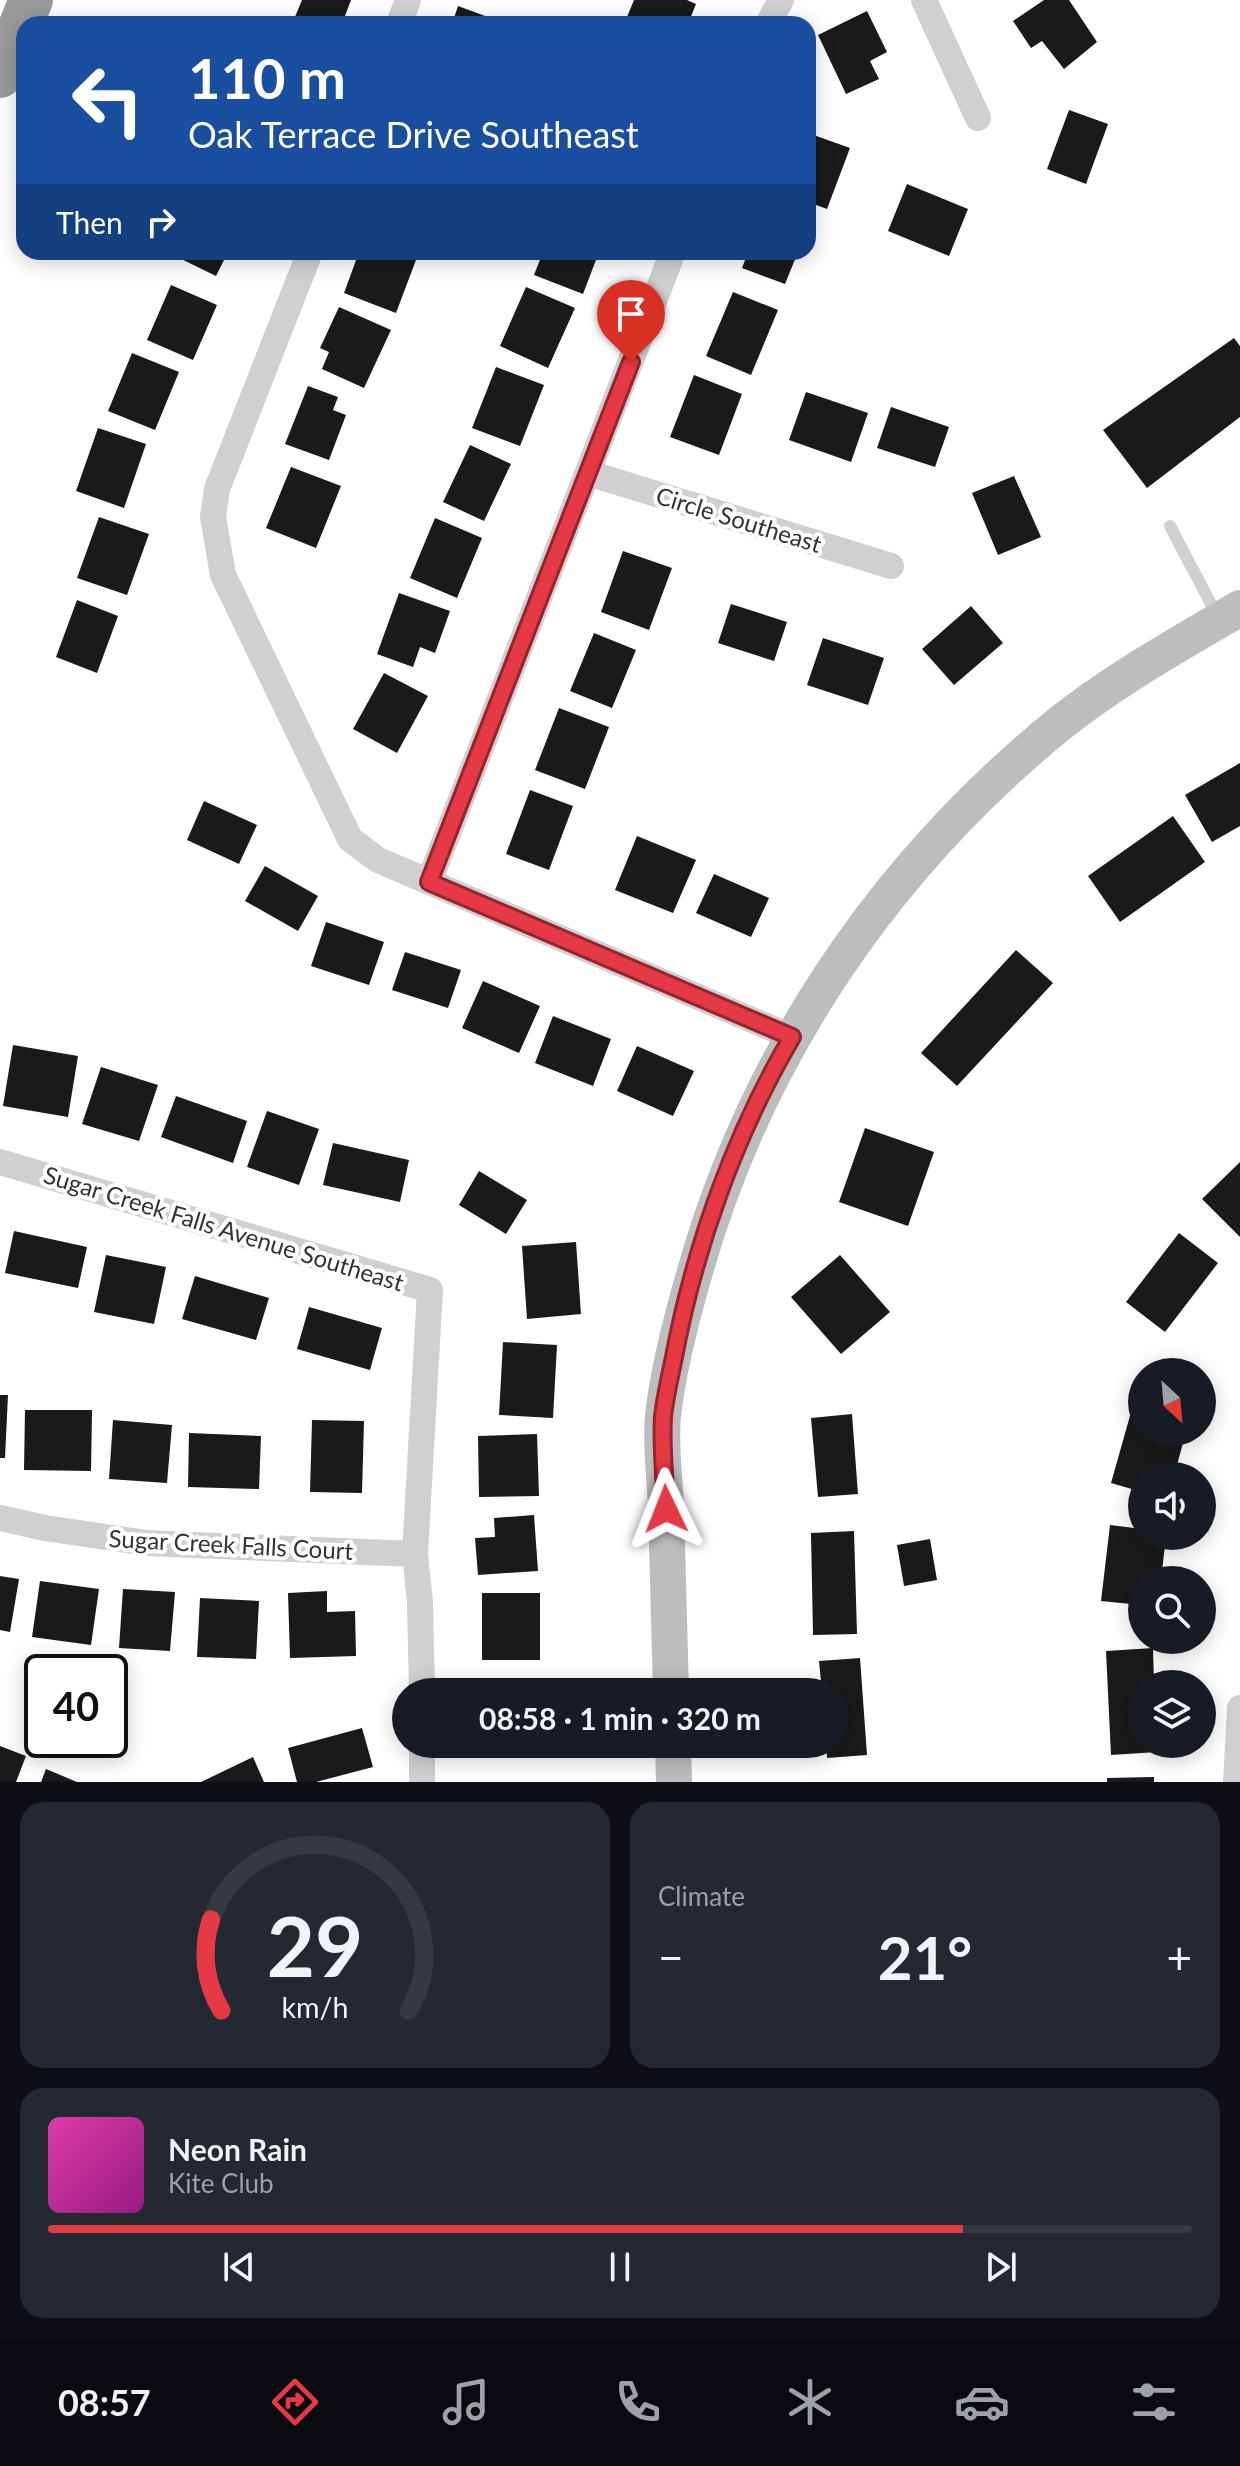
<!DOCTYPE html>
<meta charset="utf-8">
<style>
body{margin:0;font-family:Lato,sans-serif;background:#242831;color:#f1f3f6;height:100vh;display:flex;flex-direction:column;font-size:30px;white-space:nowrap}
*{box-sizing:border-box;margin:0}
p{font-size:26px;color:#9ea1a6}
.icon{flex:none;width:44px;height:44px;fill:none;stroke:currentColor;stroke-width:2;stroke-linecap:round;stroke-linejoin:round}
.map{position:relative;height:1782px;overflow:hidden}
.drawer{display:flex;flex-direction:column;gap:20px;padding:20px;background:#0d0f14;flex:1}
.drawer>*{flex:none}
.top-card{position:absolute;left:16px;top:16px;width:800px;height:244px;border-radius:24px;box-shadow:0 4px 20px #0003;background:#1a4fa0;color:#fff;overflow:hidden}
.needle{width:52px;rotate:154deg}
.tools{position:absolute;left:1128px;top:1358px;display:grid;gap:16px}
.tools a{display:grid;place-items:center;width:88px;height:88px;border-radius:50%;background:#171b24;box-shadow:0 4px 20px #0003;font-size:40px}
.speed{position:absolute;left:24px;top:1654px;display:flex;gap:16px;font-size:40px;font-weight:700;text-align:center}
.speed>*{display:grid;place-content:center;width:104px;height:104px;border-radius:50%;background:#171b24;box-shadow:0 4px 20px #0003;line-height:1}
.speed .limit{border:4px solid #111;border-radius:12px;background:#fff;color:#111}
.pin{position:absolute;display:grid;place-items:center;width:68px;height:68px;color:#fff;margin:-82px -34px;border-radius:50% 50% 50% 0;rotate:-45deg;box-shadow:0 0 8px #0007}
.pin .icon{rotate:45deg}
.me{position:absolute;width:88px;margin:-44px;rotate:358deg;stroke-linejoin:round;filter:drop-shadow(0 0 6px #0008)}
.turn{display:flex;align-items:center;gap:28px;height:168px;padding:0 40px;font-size:36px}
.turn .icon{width:104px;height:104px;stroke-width:2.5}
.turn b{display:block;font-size:56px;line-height:68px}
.then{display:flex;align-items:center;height:76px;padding:0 40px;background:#0003;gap:16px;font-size:30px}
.big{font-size:60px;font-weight:700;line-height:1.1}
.drawer .card{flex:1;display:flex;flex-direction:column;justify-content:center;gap:12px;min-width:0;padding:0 28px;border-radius:24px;background:#242831}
.drawer .dial{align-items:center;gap:0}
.dial svg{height:208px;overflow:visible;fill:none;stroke:#363941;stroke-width:7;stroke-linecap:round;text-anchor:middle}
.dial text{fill:#f1f3f6;stroke:none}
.song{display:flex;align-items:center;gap:24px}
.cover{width:96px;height:96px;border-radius:12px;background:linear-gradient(135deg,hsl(320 70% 55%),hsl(310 70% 35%))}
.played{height:8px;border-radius:4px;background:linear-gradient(90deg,#e63946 80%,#363941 80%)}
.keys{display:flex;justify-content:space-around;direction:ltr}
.heat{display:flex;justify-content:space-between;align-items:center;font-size:44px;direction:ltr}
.drawer .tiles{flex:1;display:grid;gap:20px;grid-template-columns:1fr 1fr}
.card:last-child{grid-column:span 2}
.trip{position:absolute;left:392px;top:1678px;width:456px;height:80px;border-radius:40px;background:#171b24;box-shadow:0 4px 20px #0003;font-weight:700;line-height:80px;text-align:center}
.tabs{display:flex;height:128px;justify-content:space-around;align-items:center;background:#090b0e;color:#9ea1a6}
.tabs .icon{width:56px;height:56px}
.tabs .on{color:#e63946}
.tabs b{font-size:36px;color:#f1f3f6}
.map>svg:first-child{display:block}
.building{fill:#1a1a1a}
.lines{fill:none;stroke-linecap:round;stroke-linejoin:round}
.lane{stroke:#d0d0d0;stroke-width:12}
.street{stroke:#d0d0d0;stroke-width:26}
.secondary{stroke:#bdbdbd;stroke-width:36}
.highway{stroke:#9a9a9a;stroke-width:44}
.route-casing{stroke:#96252e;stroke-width:20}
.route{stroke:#e63946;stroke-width:14}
.labels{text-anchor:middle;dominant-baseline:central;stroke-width:8;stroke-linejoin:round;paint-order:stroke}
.street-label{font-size:24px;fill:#333;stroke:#fff}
</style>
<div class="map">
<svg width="1240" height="1782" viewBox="0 0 1240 1782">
<rect width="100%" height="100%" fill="#fff"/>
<path class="building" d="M 302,0 L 351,0 L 342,24 L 292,24 Z
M 634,0 L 687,0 L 696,4 L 688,24 L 624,24 Z
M 1044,0 L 1069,0 L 1097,42 L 1064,69 L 1042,41 L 1031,48 L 1013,21 Z
M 458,6 L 507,24 L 452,24 Z
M 867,11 L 887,52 L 870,61 L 879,79 L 846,94 L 818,35 Z
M 1069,110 L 1108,124 L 1086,184 L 1047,169 Z
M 808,133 L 850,148 L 827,209 L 808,202 Z
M 907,184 L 968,209 L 949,256 L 888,231 Z
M 175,252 L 228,252 L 216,276 L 173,255 Z
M 359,252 L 419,252 L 396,313 L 344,293 Z
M 543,252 L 599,252 L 583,294 L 534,275 Z
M 748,252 L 798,252 L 785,284 L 742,268 Z
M 171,285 L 217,305 L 193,360 L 147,340 Z
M 526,287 L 575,308 L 548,368 L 500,346 Z
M 733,292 L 778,310 L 751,375 L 706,356 Z
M 339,307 L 391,330 L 364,388 L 322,369 L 329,352 L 320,348 Z
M 1234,338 L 1240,346 L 1240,417 L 1147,488 L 1103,430 Z
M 132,353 L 179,372 L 155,430 L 108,411 Z
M 496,367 L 544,385 L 520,446 L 472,428 Z
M 694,375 L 742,394 L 719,455 L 670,437 Z
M 308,386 L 338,397 L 333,410 L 346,415 L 329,460 L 285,444 Z
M 806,392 L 868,413 L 851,462 L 789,440 Z
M 891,407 L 949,427 L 935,467 L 877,448 Z
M 98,428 L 146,444 L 124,508 L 76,491 Z
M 470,445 L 511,464 L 484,521 L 443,502 Z
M 291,467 L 341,486 L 316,548 L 266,528 Z
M 1014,476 L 1041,537 L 998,555 L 972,493 Z
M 99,517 L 149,534 L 127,595 L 77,578 Z
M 435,518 L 482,538 L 457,598 L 410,578 Z
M 623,551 L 672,568 L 649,630 L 601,612 Z
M 399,593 L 450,611 L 435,653 L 420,647 L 413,667 L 377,654 Z
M 77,600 L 118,616 L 97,673 L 56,657 Z
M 731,604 L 787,622 L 774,661 L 718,643 Z
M 971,606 L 1003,643 L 954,685 L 922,649 Z
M 594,633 L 636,650 L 612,708 L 570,691 Z
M 823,638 L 884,658 L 868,705 L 807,685 Z
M 384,673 L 428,696 L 397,753 L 353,729 Z
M 559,708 L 609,727 L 585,789 L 535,770 Z
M 1240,763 L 1240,826 L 1212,842 L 1185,795 Z
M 530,790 L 573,806 L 549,870 L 506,854 Z
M 204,801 L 257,825 L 239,864 L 187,840 Z
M 1173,816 L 1205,862 L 1120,922 L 1088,876 Z
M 637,836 L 696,860 L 673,913 L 615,890 Z
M 265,866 L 318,896 L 298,931 L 245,901 Z
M 714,874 L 769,898 L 751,937 L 696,913 Z
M 326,922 L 384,942 L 369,985 L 311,966 Z
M 1016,950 L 1053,983 L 957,1086 L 921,1053 Z
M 405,952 L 461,970 L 448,1008 L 392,990 Z
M 483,981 L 540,1006 L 519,1053 L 462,1028 Z
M 553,1016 L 611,1039 L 593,1086 L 535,1063 Z
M 13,1045 L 78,1056 L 68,1117 L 3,1106 Z
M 637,1046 L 694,1071 L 673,1116 L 617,1091 Z
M 101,1067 L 158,1085 L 139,1141 L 82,1124 Z
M 176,1096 L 247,1121 L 233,1163 L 161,1137 Z
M 267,1111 L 319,1129 L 299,1185 L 247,1167 Z
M 865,1128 L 934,1152 L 908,1226 L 839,1202 Z
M 333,1143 L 409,1160 L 400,1202 L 323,1185 Z
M 1240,1162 L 1240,1237 L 1202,1199 Z
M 479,1171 L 527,1200 L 506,1234 L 459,1205 Z
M 14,1231 L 87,1247 L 78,1288 L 5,1273 Z
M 1179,1233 L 1218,1263 L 1165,1332 L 1126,1302 Z
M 576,1242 L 581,1314 L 527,1319 L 522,1246 Z
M 106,1255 L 166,1267 L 154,1324 L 94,1312 Z
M 840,1255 L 890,1312 L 841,1354 L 791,1297 Z
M 195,1276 L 269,1298 L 256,1340 L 182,1319 Z
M 309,1307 L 382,1328 L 370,1370 L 297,1349 Z
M 503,1342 L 557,1345 L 553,1418 L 499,1415 Z
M 1137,1391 L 1142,1392 L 1142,1432 L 1186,1432 L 1174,1476 L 1142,1476 L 1142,1492 L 1111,1483 Z
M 0,1395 L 8,1395 L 5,1458 L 0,1458 Z
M 25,1410 L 92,1410 L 91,1471 L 24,1470 Z
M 852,1414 L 858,1494 L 818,1497 L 811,1418 Z
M 113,1420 L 172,1425 L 167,1483 L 109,1479 Z
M 312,1420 L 364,1421 L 362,1493 L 310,1492 Z
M 189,1433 L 261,1436 L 259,1489 L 188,1487 Z
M 537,1434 L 539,1496 L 479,1497 L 478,1436 Z
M 534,1515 L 538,1571 L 478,1575 L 475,1538 L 495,1537 L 494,1518 Z
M 1110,1525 L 1142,1529 L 1142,1536 L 1166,1536 L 1161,1580 L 1142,1580 L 1141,1605 L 1101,1601 Z
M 854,1531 L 857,1634 L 813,1635 L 811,1533 Z
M 930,1539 L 937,1580 L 904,1586 L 897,1545 Z
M 0,1576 L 19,1579 L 10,1632 L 0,1630 Z
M 40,1581 L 99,1589 L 91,1645 L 32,1637 Z
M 123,1589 L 175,1592 L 170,1651 L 119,1648 Z
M 327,1591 L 327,1612 L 355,1611 L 356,1656 L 290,1658 L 288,1593 Z
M 482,1593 L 540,1593 L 540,1660 L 482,1660 Z
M 200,1598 L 259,1601 L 256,1659 L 197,1657 Z
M 1153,1648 L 1154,1684 L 1142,1684 L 1142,1744 L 1157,1744 L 1157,1752 L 1111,1755 L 1106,1651 Z
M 860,1658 L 867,1755 L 827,1758 L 826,1744 L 834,1744 L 834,1692 L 822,1692 L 819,1661 Z
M 537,1678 L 537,1692 L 494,1692 L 493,1679 Z
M 362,1728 L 373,1767 L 316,1782 L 297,1782 L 288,1748 Z
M 483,1744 L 538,1744 L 538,1749 L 483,1750 Z
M 0,1746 L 26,1756 L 16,1782 L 0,1782 Z
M 253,1757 L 264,1782 L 201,1782 Z
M 46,1769 L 77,1782 L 41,1782 Z
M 1154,1777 L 1154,1782 L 1107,1782 L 1107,1778 Z"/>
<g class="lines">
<path class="lane" d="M 1170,526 L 1219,619"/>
<path class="street" d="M 924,0 L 978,118
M 399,24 L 408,0
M 768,24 L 781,0
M 310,252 L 217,489 L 213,517 L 223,575 L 350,839 L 378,860 L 792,1037
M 588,473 L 891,566
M 429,882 L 673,252
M 0,1162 L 430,1290 L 415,1554 L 420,1602 L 422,1692
M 0,1518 L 45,1528 L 146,1543 L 415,1554
M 422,1782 L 422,1744
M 1236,1782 L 1240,1708"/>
<path class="secondary" d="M 671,1692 C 669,1631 668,1569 666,1508 C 665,1478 660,1446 663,1416 C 668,1369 681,1320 694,1275 C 755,1057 883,868 1058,725 C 1114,680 1178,645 1240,608
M 673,1744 L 674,1782"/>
<path class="highway" d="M 0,76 L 31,0"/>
</g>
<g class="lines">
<defs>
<path id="route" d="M 631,362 L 429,882 L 792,1037 C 735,1134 695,1246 674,1357 C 670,1377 665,1397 663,1417 C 661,1447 665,1479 666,1509"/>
</defs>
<use href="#route" class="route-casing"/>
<use href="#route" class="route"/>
</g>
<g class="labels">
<g class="street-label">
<text transform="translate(739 519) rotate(17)">Circle Southeast</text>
<text transform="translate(224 1228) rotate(17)">Sugar Creek Falls Avenue Southeast</text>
<text transform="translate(231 1544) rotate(3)">Sugar Creek Falls Court</text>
</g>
</g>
</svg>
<div class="tools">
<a><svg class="needle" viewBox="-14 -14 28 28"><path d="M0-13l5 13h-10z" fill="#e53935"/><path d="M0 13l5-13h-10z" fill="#9ea1a6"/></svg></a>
<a><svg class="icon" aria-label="sound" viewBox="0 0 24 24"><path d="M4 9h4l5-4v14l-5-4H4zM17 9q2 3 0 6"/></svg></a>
<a><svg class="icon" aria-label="search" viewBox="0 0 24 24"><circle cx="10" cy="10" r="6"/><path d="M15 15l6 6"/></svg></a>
<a><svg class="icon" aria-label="layers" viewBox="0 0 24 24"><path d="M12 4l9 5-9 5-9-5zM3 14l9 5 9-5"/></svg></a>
</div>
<div class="speed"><div class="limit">40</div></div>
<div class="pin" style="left:631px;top:362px;background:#d93025"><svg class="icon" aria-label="arrive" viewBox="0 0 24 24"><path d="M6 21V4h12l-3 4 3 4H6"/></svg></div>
<svg class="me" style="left:666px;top:1509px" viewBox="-20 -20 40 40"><path d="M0-17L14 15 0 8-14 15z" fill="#e63946" stroke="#fff" stroke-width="4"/></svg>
<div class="trip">08:58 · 1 min · 320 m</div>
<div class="top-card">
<div class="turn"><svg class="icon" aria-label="left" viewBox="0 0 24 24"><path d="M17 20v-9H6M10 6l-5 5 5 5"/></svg><div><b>110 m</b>Oak Terrace Drive Southeast</div></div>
<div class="then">Then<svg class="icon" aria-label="right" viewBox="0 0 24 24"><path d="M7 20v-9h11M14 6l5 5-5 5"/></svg></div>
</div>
</div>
<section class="drawer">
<div class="tiles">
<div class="card dial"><svg viewBox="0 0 100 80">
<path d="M14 69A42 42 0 1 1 86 69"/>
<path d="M14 69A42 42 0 0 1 10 34" stroke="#e63946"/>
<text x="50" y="56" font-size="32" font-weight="700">29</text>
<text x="50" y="72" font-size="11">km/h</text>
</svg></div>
<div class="card"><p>Climate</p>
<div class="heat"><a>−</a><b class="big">21°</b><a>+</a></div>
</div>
<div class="card">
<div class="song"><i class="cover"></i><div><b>Neon Rain</b><p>Kite Club</p></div></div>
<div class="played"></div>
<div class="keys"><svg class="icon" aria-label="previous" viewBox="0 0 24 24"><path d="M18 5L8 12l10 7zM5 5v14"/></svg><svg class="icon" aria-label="pause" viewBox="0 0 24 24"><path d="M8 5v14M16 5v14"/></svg><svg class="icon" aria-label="next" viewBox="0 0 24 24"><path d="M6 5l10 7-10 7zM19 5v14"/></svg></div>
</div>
</div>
</section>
<nav class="tabs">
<b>08:57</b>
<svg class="icon on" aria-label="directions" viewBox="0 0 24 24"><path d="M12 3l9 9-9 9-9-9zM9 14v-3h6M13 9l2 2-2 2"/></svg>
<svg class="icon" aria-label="music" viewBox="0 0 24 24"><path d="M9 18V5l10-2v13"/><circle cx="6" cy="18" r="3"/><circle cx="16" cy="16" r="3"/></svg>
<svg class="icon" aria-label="phone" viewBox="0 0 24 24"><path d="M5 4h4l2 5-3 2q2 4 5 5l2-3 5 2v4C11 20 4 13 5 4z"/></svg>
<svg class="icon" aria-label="climate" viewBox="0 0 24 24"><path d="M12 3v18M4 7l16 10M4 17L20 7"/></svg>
<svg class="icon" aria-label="car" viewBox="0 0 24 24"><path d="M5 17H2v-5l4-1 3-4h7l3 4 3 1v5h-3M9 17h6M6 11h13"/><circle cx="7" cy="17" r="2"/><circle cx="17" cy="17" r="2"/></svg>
<svg class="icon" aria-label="filters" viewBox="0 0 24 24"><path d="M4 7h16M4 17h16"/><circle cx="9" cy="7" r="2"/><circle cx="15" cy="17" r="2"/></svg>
</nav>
